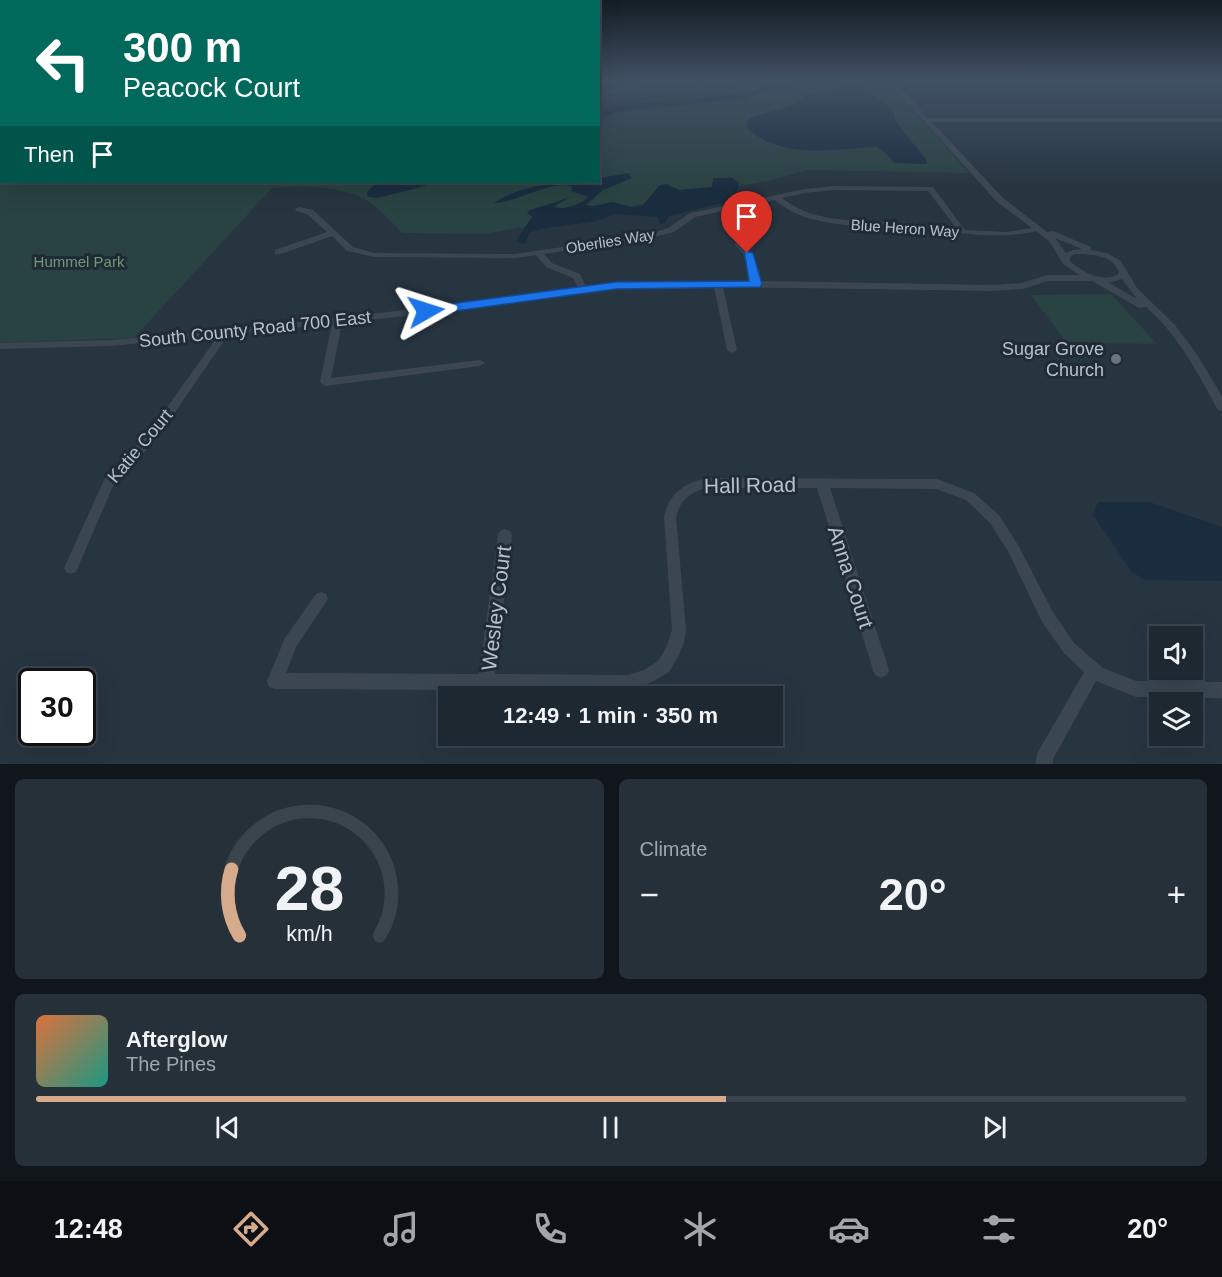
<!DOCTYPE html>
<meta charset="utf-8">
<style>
body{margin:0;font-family:Helvetica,sans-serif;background:#253039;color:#f1f3f6;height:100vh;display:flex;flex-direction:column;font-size:22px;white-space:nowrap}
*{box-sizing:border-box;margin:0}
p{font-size:20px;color:#a0a6ab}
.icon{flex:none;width:33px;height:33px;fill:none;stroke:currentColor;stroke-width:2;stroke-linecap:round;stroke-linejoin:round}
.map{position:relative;height:764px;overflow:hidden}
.drawer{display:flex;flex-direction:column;gap:15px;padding:15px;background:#10161b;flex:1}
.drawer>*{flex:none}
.hud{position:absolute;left:0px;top:0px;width:600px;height:183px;box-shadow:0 6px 24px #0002,0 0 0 2px #3b444d;background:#00695c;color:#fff;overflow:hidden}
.tools{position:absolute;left:1149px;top:626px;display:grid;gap:12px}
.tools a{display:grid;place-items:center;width:54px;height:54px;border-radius:0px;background:#1d2831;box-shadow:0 6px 24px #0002,0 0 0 2px #3b444d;font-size:30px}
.speed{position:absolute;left:18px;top:668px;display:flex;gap:12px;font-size:30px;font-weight:700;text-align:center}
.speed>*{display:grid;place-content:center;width:78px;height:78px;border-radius:50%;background:#1d2831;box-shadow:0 6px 24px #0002,0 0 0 2px #3b444d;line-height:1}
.speed .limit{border:3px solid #111;border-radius:9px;background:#fff;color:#111}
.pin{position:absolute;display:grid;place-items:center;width:51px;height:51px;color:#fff;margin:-62px -26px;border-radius:50% 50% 50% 0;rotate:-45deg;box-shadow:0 0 6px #0007}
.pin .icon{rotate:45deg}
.me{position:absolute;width:66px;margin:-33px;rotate:84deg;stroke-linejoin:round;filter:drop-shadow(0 0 4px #0008)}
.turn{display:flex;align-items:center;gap:21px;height:126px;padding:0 24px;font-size:27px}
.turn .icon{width:78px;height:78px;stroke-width:2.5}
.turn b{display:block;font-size:42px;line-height:51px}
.then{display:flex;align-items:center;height:57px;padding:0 24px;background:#0003;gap:12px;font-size:22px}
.big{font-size:45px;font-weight:800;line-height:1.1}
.drawer .card{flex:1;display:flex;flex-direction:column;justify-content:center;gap:9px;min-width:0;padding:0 21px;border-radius:9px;background:#253039}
.drawer .dial{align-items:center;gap:0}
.dial svg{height:156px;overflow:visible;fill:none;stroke:#3b444d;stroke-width:7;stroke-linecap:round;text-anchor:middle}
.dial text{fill:#f1f3f6;stroke:none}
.song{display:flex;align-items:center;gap:18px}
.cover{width:72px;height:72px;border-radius:9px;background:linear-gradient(135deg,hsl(20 70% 55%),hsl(170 70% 35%))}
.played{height:6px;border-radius:3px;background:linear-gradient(90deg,#d6ab8b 60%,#3b444d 60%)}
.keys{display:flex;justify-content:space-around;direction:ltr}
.heat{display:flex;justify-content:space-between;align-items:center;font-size:33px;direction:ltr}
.drawer .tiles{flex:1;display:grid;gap:15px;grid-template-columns:1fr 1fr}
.card:last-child{grid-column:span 2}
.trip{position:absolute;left:438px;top:686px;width:345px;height:60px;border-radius:0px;background:#1d2831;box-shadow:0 6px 24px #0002,0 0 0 2px #3b444d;font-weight:800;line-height:60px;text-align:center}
.tabs{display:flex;height:96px;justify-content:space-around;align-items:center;background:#0c1014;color:#a0a6ab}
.tabs .icon{width:42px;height:42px}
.tabs .active{color:#d6ab8b}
.tabs b{font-size:27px;color:#f1f3f6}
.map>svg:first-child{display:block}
.green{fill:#294242}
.water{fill:#1a2d3f}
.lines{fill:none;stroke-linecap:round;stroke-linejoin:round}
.river{fill:#1a2d3f;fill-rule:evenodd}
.minor{fill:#3b4651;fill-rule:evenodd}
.route{fill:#1a73e8;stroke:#114b97;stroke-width:1.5}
.worship-dot{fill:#6b7280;stroke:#202b36;stroke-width:2}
.labels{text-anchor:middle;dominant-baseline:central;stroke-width:6;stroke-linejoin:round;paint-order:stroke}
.far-street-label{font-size:15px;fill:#b8c1cb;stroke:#202b36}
.far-park-label{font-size:15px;fill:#709b76;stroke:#202b36}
.street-label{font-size:18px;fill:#b8c1cb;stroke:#202b36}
.poi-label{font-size:18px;fill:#b8c1cb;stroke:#202b36;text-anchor:end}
.near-street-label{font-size:21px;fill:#b8c1cb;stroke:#202b36}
</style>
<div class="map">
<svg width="1222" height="764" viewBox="0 0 1222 764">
<rect width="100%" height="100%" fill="#273541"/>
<path class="green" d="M 0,81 L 2,182 L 598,182 L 599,125 L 613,113 L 733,100 L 816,81 L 887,81 L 969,173 L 808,170 L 767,181 L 485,234 L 402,233 C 394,224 385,215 376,207 C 348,184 305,186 272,188 L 134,338 L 0,343 Z
M 778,81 L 788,81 L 722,97 L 599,108 L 673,98 L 716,96 L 741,88 Z
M 1111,294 L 1157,344 L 1067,343 L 1031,295 Z"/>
<path class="water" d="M 857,84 L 861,84 L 858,86 L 859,89 L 884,101 L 894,113 L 896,122 L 927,161 L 926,164 L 894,163 L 886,153 L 877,147 C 834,149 784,160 748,129 L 746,124 L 750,118 L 793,105 L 809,94 Z
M 628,173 L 632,178 L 603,190 L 586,205 L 594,206 L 612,202 L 633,207 L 642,206 L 660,185 L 667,184 L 679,190 L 712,187 L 713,178 L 733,178 L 739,183 L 735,200 L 669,216 L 665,223 L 660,224 L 658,217 L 614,214 L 597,221 L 540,229 L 529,233 L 526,243 L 520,244 L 516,241 L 532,217 L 527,213 L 530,210 L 568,198 L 554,207 C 566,210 580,205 588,197 L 571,191 L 572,187 C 551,179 517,203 494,203 C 523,183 565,182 598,182 L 599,178 Z
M 378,182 L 440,182 L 378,198 L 368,197 L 367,192 Z
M 1098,502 L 1149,502 L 1222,527 L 1222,581 L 1145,580 L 1132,572 L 1093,515 Z"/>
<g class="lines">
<path class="river" d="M 787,81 L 800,81 L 743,99 L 618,111 L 598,117 L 598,111 L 617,105 L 742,93 Z
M 2,105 L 2,111 L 0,112 L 0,106 Z"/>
<path class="minor" d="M 632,81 L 640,81 L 635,84 L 648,91 L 648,93 L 644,93 L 631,86 L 598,99 L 598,95 Z
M 694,81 L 740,83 L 774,81 L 740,87 L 714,84 L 694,92 L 692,89 L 708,84 Z
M 888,81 L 894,81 L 928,118 L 1222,118 L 1222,122 L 932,122 L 1003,198 L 1047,232 L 1053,231 L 1091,247 L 1091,250 L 1107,253 L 1121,261 L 1137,288 L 1175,325 L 1196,353 L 1216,386 L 1222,396 L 1222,411 L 1218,410 C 1197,372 1179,336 1146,307 L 1139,308 L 1092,281 L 1048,281 L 1023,289 L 993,291 L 723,287 L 737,350 L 732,353 L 727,350 L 714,287 L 616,288 L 470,309 L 342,323 L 331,378 L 480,360 L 485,363 L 480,366 L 325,386 L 320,382 L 332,324 L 228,335 L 158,437 L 113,486 L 76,572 L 71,574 L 66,572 L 64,568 L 104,480 L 150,431 L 218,336 L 110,346 L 0,349 L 0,343 L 110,340 L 194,333 L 470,303 L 578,288 L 573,278 L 546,267 L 536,255 L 515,258 L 374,257 L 347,251 L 332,236 L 281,254 L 275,254 L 275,250 L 327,232 L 307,214 L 296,211 L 295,209 L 299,207 L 313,210 L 353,247 L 374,253 L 515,254 L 650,234 L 668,228 L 690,213 L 805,189 L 833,186 L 930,187 L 933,187 L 965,230 L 1007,232 L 1032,228 L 997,202 ZM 833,190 L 928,191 L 957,229 C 937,226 917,223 897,222 C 857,220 815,224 782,198 L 805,193 ZM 775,200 C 786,209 797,215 811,219 C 843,228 876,225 908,227 C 951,230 993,242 1036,231 L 1049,241 L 1063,264 L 1079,275 L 1047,275 L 1022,283 L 993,285 L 760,281 C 755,266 753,249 738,242 L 734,244 L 743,254 L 751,281 L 616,282 L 586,287 L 580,274 L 552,263 L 544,254 L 651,238 L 674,232 L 695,217 ZM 1055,238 L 1082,249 L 1073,250 L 1066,253 ZM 1075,254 C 1090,254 1116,255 1119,274 C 1103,283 1083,273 1070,261 L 1070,257 ZM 1122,279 L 1137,299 L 1109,283 Z
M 708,478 L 937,479 L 974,493 L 999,515 L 1018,545 L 1053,612 L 1074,643 L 1103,668 L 1136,681 L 1222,682 L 1222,698 L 1136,697 L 1096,681 L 1053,759 L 1053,764 L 1035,764 L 1038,752 L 1084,672 L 1064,653 L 1042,622 L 1009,553 L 990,523 L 966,500 L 936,489 L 830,488 L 889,670 L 887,675 L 881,678 L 875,675 L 873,670 L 817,488 L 708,488 C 691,491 680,500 676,517 L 686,630 L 684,642 L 678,657 L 669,672 L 654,681 L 628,691 L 275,689 L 269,687 L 267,681 L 285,638 L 316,594 L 321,592 L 326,594 L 328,599 L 296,647 L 286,673 L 479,674 L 498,535 L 500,531 L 505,529 L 510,531 L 512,535 L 495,674 L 628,675 L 644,670 L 658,661 L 666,648 L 672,630 L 664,517 C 669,493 685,482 708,478 Z"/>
</g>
<linearGradient id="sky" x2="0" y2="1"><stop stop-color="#151d24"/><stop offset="0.43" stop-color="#415165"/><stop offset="1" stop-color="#415165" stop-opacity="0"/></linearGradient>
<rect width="1222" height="188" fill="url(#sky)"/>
<path class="route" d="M 744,250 L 753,253 L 762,284 L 760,287 L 616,289 L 426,315 L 420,311 L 426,307 L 616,282 L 749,281 Z"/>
<circle class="worship-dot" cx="1116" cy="359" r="6"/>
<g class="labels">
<g class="far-street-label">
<text transform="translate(905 228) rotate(4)">Blue Heron Way</text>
<text transform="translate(610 241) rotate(-9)">Oberlies Way</text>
</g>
<g class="far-park-label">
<text x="79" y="261">Hummel Park</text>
</g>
<g class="street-label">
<text transform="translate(255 329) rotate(-6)">South County Road 700 East</text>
<text transform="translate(140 446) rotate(-50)">Katie Court</text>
</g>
<g class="poi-label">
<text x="1104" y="349">Sugar Grove<tspan x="1104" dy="21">Church</tspan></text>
</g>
<g class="near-street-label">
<text transform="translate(750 485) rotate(-1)">Hall Road</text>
<text transform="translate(851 577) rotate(72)">Anna Court</text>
<text transform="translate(496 608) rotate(-83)">Wesley Court</text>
</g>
</g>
</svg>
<div class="tools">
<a><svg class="icon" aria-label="sound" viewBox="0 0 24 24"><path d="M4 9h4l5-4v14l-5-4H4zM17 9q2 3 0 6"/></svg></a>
<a><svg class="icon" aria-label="layers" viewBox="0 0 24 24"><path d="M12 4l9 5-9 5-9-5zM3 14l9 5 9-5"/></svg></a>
</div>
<div class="speed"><div class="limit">30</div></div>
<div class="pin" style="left:747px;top:253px;background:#d93025"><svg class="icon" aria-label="arrive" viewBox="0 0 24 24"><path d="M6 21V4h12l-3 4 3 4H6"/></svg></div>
<svg class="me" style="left:426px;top:311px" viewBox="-20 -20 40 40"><path d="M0-17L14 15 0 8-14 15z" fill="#1a73e8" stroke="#fff" stroke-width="4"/></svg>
<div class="trip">12:49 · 1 min · 350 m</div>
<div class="hud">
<div class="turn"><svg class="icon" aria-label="left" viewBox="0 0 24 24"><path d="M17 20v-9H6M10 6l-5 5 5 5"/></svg><div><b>300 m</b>Peacock Court</div></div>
<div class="then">Then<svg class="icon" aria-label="arrive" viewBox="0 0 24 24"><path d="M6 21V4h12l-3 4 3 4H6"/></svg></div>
</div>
</div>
<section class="drawer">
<div class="tiles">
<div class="card dial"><svg viewBox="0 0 100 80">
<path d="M14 69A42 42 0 1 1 86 69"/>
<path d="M14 69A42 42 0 0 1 10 35" stroke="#d6ab8b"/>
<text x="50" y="56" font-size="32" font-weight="700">28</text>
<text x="50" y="72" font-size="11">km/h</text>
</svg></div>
<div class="card"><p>Climate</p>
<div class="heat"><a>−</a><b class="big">20°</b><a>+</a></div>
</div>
<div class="card">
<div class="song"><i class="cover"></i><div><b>Afterglow</b><p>The Pines</p></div></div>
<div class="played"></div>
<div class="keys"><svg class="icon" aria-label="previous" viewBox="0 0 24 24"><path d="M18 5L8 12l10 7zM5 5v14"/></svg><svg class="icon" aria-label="pause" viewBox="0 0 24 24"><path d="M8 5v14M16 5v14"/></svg><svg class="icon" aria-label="next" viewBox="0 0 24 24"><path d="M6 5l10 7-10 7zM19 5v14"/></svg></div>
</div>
</div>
</section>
<nav class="tabs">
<b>12:48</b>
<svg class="icon active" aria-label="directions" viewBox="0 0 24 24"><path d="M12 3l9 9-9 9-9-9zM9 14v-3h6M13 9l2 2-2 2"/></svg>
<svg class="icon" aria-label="music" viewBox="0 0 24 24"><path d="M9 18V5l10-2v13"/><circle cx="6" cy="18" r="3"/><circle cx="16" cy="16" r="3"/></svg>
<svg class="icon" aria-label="phone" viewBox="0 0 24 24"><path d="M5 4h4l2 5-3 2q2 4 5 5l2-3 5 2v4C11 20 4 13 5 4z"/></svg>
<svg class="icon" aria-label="climate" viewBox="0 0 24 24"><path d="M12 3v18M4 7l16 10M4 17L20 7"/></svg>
<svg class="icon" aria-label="car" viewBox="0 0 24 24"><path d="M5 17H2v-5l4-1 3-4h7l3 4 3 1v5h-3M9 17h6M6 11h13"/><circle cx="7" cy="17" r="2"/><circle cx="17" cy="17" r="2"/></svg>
<svg class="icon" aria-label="filters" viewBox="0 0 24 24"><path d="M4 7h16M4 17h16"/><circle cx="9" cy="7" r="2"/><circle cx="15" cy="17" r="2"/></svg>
<b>20°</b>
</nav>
